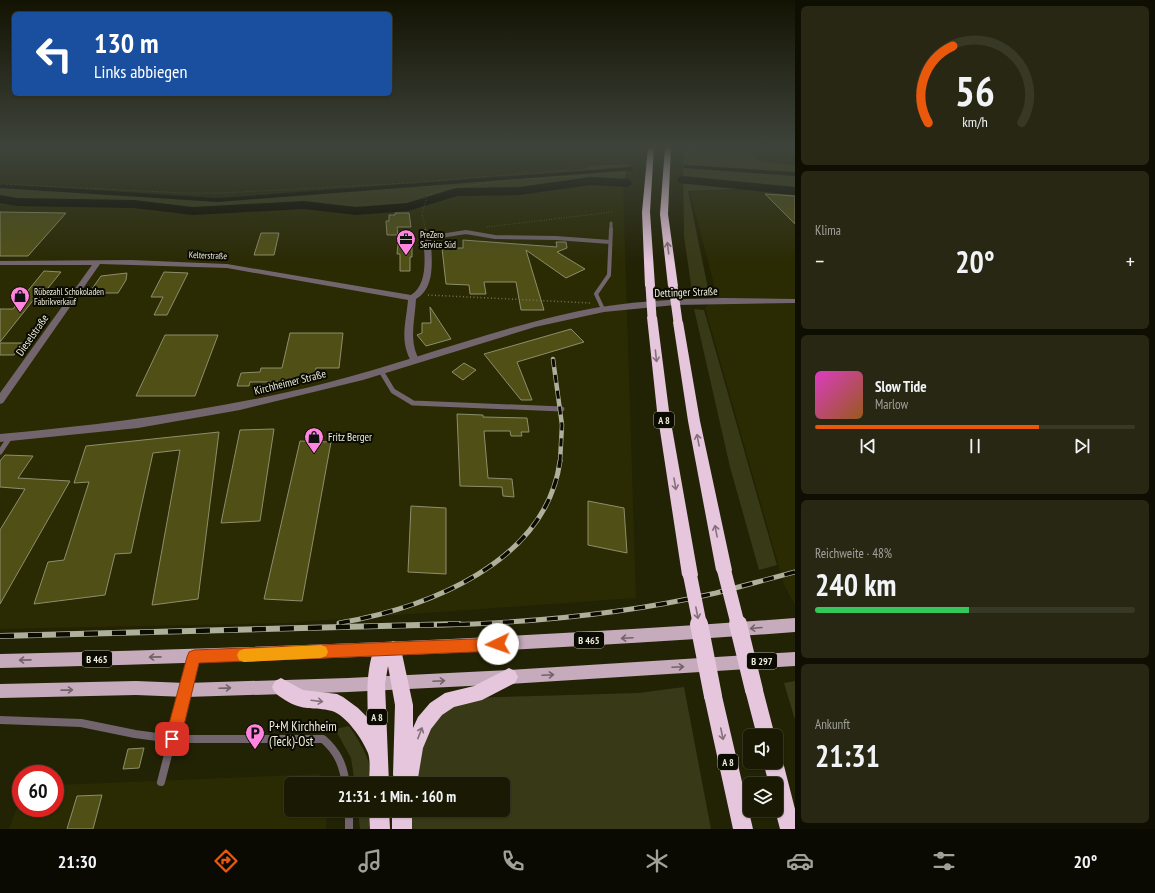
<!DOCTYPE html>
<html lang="de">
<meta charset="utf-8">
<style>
body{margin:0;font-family:"PT Sans Narrow",sans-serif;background:#272713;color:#f1f3f6;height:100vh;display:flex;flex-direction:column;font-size:15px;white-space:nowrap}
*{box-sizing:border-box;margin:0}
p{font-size:13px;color:#9fa19a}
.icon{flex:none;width:22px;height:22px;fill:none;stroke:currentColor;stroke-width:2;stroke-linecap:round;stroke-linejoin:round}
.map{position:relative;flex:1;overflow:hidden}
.panel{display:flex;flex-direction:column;gap:6px;padding:6px;background:#0e0e02;width:360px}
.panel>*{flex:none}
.banner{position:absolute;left:12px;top:12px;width:380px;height:84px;border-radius:6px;box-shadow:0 1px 3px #0004,0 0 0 1px #383826;background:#1a4fa0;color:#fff;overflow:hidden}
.controls{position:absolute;left:743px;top:729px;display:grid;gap:8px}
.controls a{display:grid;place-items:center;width:40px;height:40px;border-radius:6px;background:#1a1a04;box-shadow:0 1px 3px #0004,0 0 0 1px #383826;font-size:20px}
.speed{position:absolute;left:12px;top:765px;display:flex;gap:8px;font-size:20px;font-weight:700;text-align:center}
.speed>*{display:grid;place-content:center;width:52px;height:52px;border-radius:50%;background:#1a1a04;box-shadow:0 1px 3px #0004,0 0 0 1px #383826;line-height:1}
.speed .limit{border:6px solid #d22;background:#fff;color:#111}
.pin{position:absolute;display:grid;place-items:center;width:34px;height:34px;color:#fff;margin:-17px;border-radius:8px;box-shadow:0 2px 6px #0006}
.me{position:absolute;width:44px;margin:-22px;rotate:267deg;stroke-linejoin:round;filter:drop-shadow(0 0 3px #0008)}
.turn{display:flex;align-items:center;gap:14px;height:84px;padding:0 16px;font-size:18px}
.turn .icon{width:52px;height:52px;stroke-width:2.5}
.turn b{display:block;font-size:28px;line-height:34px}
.big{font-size:30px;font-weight:800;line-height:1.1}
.panel .widget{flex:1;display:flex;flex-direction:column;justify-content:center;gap:6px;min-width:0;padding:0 14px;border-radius:6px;background:#272713}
.panel .dial{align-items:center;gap:0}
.dial svg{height:104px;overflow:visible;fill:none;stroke:#383826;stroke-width:7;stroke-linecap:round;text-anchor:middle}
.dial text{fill:#f1f3f6;stroke:none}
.song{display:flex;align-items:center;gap:12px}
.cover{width:48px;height:48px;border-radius:6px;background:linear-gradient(135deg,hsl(310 70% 55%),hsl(30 70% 35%))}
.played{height:4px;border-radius:2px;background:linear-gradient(90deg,#ea580c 70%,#383826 70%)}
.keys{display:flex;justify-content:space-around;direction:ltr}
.heat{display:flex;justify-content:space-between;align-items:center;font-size:22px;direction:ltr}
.charge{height:6px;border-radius:3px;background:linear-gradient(90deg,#34c759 48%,#383826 0)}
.trip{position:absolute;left:284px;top:777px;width:226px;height:40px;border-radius:6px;background:#1a1a04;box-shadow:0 1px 3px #0004,0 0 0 1px #383826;font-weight:800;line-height:40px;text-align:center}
.tabs{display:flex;height:64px;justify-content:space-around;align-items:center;background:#0a0a02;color:#9fa19a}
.tabs .icon{width:28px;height:28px}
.tabs .selected{color:#ea580c}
.tabs b{font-size:18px;color:#f1f3f6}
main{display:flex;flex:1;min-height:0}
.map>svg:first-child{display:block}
.built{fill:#2a2a03}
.green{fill:#383916}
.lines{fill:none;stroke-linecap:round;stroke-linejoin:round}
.canal{fill:#0b0a00;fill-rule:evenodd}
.river{fill:#0b0a00;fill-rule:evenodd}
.building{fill:#505016;stroke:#8d8e6e}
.path-far1{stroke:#76765e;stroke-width:1;stroke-dasharray:0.5 2;stroke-linecap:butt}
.path{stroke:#76765e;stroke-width:1.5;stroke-dasharray:1 2.5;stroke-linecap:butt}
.service-far3{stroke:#72656d;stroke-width:3}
.service-far2{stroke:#72656d;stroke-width:4}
.service-far1{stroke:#72656d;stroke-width:5}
.service{stroke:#72656d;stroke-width:8}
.minor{fill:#72656d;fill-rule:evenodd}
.tertiary{fill:#72656d;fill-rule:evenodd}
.primary{fill:#c5abbc;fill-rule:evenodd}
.motorway{fill:#e6c6dc;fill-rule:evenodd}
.rail-far2-casing{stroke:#afb09b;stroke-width:4.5}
.rail-far1-casing{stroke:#afb09b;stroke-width:5}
.rail-casing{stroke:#afb09b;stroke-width:6}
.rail-far2{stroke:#0b0b02;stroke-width:3;stroke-dasharray:8;stroke-linecap:butt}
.rail-far1{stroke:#0b0b02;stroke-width:3.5;stroke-dasharray:11;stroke-linecap:butt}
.rail{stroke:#0b0b02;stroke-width:4.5;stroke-dasharray:14;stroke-linecap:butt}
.path-bridge{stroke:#76765e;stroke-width:1;stroke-dasharray:0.5 2;stroke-linecap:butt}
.motorway-bridge-far2{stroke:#e6c6dc;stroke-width:9}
.motorway-bridge-far1{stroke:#e6c6dc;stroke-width:14}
.motorway-bridge{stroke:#e6c6dc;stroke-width:18}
.oneway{stroke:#83727a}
.oneway2{stroke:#716368}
.route{fill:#ea580c;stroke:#983908}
.slow{fill:#f59e0b}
.labels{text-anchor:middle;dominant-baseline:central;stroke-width:4;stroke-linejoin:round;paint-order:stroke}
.far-poi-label{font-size:9px;fill:#eceddc;stroke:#0b0b02;text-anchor:start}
.far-street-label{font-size:9px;fill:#eceddc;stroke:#0b0b02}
.shield{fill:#0b0b02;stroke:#a8a99b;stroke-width:1}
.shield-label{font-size:10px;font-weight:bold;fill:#eceddc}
.street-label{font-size:11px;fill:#eceddc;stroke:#0b0b02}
.poi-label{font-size:11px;fill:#eceddc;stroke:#0b0b02;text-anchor:start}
.near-poi-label{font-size:13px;fill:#eceddc;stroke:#0b0b02;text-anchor:start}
</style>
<main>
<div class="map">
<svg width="795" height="829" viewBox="0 0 795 829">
<rect width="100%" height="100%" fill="#222205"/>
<path class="built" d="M 590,183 L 623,185 L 636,598 L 288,623 L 0,629 L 0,201 L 13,203 L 133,205 L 193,212 L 303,207 L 356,213 L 410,208 L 457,193 L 523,193 Z
M 758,190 L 795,193 L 795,605 L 784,585 L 705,308 L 717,296 L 690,192 Z
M 320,774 L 322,784 L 291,784 L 291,810 L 326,810 L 326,829 L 9,829 L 21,797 L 21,808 L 55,808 L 55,785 Z"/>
<path class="green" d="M 683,147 L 699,147 L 699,150 L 752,153 L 761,162 L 795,165 L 795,191 L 773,188 L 688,191 L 709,293 L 692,292 L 684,236 Z
M 628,164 L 623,185 L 590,183 L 523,193 L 457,193 L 410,208 L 356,213 L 303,207 L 193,212 L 133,205 L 13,203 L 0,201 L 0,185 L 219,198 L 465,180 L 585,169 L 588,166 Z
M 694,309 L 704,310 L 777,565 L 759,570 L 730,467 Z
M 795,681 L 795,720 L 784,683 Z
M 684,687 L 711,829 L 410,829 L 411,810 L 503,810 L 503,784 L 413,784 C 416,768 420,737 431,725 C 442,713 455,706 469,698 L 638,693 Z
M 349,726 C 361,743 372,763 374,784 L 355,784 L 351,758 L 335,729 Z
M 358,810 L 375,810 L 376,829 L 360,829 Z"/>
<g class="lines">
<path class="canal" d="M 686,165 L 795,172 L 795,176 L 684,168 L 684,166 Z
M 631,167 L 633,168 L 633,170 L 218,202 L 0,188 L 0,184 L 218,198 Z"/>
<path class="river" d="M 683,176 L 795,187 L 795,195 L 679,183 L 677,180 L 679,177 Z
M 591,177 L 626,179 L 630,180 L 632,183 L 630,186 L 626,187 L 591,185 L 519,195 L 457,196 L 408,211 L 356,215 L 304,209 L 193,215 L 134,208 L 17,206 L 0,203 L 0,195 L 17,198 L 134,200 L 193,207 L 304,201 L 356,207 L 407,203 L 456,188 L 519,187 Z"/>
</g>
<path class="building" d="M 765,194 L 795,196 L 795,224 Z
M 0,212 L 66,213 L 28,256 L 0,256 Z
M 395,213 L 409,213 L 411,227 L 397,227 L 398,235 L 387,235 L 386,221 L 389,221 L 389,215 L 395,215 Z
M 261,233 L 279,233 L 274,255 L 254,255 Z
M 463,240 L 557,247 L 556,242 L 566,242 L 567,248 L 557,252 L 585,269 L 566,278 L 526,250 L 544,310 L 521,310 L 516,282 L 484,282 L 486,294 L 470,294 L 469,285 L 446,284 L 442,248 L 463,248 Z
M 398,244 L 412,244 L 412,257 L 410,257 L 410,271 L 400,271 L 400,254 L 397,254 Z
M 44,271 L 61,272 L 40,298 L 35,298 L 0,342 L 0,309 L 13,309 Z
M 164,272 L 188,273 L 167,315 L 154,315 L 163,297 L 151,297 Z
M 127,273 L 126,280 L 118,293 L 89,293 L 101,276 Z
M 430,307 L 451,339 L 426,346 L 417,335 L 422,333 L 422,323 L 431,323 Z
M 571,329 L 584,342 L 517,362 L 532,400 L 521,400 L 484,354 Z
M 290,333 L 343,333 L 339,368 L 316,368 L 315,374 L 303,374 L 301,377 L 283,382 L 250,382 L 249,386 L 237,386 L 241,373 L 260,372 L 261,368 L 282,368 Z
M 165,335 L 218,335 L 195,396 L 136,396 Z
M 0,343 L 23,343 L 14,355 L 0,355 Z
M 464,363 L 476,370 L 463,380 L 452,372 Z
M 457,414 L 483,415 L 483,417 L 527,418 L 529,432 L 521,432 L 522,436 L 511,436 L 510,431 L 484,431 L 488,478 L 512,479 L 514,497 L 503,496 L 502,487 L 460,486 Z
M 274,429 L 260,521 L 221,523 L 240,430 Z
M 219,432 L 198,599 L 152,605 L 180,450 L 153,453 L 131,553 L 115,554 L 105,595 L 34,604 L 48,562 L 64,560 L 89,482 L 74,483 L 86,446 Z
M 300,441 L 331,442 L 302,601 L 264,599 Z
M 5,455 L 33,456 L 18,478 L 70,481 L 0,604 L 0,530 L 25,489 L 0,487 L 0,461 Z
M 588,501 L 624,508 L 627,553 L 588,545 Z
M 411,506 L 446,508 L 446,574 L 408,572 Z
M 144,748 L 139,768 L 123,769 L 128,749 Z
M 102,795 L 93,829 L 67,829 L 77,796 Z"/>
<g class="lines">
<path class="path-far1" d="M 597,147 L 625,148
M 697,149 L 749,149 L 795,152
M 0,184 L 185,193 L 221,193 L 410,183 L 564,170 L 585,162 L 583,156 L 575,147
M 487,227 L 612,212
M 426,230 L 422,214 L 427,196 L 443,189 L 509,180 L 631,173"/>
<path class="path" d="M 425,229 L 426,231
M 428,295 L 590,303"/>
<path class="service-far3" d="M 611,230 L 611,223"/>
<path class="service-far2" d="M 427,238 L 466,232 L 495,237 L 556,238 L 610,242
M 603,309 L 596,294 L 609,275 L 611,229"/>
<path class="service-far1" d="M 381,371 L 393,391 L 413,403 L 562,409
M 0,452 L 10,437"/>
<path class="service" d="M 0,720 L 81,723 L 135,734 L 172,739 L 323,739 C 338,752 343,765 346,784
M 161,782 L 193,658
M 349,810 L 349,829"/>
<path class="minor" d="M 427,236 L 431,238 L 431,243 C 432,262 435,288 416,299 C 415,321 408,341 420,361 L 418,363 L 412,363 C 399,341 406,324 408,300 L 227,268 L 100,264 L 3,403 L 0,404 L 0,393 L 92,265 L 0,265 L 0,261 L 131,260 L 227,264 L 411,295 C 428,285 425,256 423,238 Z"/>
<path class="tertiary" d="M 723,298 L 795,299 L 795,303 L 675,305 L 604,312 L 535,327 L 363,380 L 240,410 L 138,428 L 0,442 L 0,434 C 111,424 218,410 326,383 C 411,361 493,329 579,311 C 627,301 675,299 723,298 Z"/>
<path class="primary" d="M 795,618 L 795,632 C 530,652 265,662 0,668 L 0,654 C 265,648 530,638 795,618 Z
M 795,652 L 795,666 L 509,684 L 348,692 L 186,697 L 136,695 L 0,698 L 0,684 L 136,681 L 186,683 L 348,678 L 509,670 Z"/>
<path class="motorway" d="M 648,147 L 654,147 L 650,212 L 655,286 L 650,289 L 645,286 L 642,212 Z
M 665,147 L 671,147 L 668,214 L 678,286 L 673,289 L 668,286 L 660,214 Z
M 652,314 L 657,317 L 669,411 L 698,575 L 695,580 L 690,582 L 685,580 L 682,575 L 657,411 L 647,317 Z
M 678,319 L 683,322 L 700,421 L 732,570 L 729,575 L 724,577 L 719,575 L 716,570 L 688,421 L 673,322 Z
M 393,641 L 399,643 L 401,649 L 413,705 L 413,728 L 418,717 L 430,703 L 445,693 L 474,686 L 509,668 L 515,671 L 518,677 L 515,683 L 482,700 L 454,707 L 442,715 L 431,729 L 423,748 L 417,784 L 397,784 L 393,775 L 395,705 L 388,666 L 385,684 L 389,784 L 369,784 C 369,775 371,762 368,753 C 363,740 346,715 332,711 C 313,706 304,712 285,700 C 279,696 275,694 272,687 L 275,681 L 281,678 L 303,690 L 337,694 L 343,697 L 358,708 L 368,718 C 367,693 366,667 376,644 L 382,642 L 387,644 Z
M 754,681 L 760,684 L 763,690 L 775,736 L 757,736 L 745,690 L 748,684 Z
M 713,687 L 719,690 L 722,696 L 753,829 L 733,829 L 704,696 L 707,690 Z
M 776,754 L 780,755 L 783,762 L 795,809 L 795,829 L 780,829 L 775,810 L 776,784 L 769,784 L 763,762 L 776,762 Z
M 369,810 L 389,810 L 390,829 L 370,829 Z
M 392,810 L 412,810 L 412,829 L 392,829 Z"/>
<defs>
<path id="rail-far2" d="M 553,359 L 562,425 L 560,462"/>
<path id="rail-far1" d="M 339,623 C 427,608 546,563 560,461
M 437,625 C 530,623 625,614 716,593 C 742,586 769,579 795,572"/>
<path id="rail" d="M 0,636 L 459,624"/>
</defs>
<use href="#rail-far2" class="rail-far2-casing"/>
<use href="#rail-far1" class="rail-far1-casing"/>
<use href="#rail" class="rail-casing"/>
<use href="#rail-far2" class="rail-far2"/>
<use href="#rail-far1" class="rail-far1"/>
<use href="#rail" class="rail"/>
<path class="path-bridge" d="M 625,148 L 697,149"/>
<path class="motorway-bridge-far2" d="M 650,286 L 652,317
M 673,286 L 678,322"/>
<path class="motorway-bridge-far1" d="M 724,570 L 738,625
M 690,575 L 700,625"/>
<path class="motorway-bridge" d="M 699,624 L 713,696
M 738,624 L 754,690"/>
</g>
<defs><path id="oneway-shaft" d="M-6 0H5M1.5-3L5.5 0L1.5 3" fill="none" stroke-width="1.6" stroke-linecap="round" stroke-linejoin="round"/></defs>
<g class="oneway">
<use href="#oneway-shaft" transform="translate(668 248) rotate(-97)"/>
<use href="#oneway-shaft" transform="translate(656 356) rotate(84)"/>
<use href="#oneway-shaft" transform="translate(698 440) rotate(-101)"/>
<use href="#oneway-shaft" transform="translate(675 484) rotate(80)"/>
<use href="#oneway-shaft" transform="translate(716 531) rotate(-101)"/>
<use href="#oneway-shaft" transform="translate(697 613) rotate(79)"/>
<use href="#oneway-shaft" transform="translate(317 701) rotate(7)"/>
<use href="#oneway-shaft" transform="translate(420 733) rotate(-69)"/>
<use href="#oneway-shaft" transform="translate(722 734) rotate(78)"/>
</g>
<g class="oneway2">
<use href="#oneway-shaft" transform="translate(756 628) rotate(175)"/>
<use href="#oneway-shaft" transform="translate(627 638) rotate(177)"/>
<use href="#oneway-shaft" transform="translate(155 657) rotate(179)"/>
<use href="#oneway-shaft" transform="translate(25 660) rotate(179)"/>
<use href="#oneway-shaft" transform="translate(678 667) rotate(-3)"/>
<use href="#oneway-shaft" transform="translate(548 675) rotate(-3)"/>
<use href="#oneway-shaft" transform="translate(439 681) rotate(-3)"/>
<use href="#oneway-shaft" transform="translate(225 688) rotate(-2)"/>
<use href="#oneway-shaft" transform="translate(67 690) rotate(-1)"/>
</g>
<linearGradient id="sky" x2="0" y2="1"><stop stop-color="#131303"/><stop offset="0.56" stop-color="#3e443b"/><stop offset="1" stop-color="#3e443b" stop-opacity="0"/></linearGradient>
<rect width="795" height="263" fill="url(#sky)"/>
<path class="route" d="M 498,638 L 503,640 L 505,644 L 503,649 L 498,651 L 199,663 L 185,721 L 177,744 L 172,746 L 167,744 L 165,739 L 187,657 L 189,652 L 194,650 Z"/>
<path class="slow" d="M 321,645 L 326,647 L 328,652 L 326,656 L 321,658 L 244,662 L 239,660 L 237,655 L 239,651 L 244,649 Z"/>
<defs>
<symbol id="office-pin" viewBox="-11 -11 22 30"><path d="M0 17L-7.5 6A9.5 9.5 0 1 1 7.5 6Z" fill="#ff85de" stroke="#0b0b02"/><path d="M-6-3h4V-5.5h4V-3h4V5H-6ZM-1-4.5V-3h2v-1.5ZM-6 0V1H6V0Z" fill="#111"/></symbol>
<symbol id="shop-pin" viewBox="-11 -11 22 30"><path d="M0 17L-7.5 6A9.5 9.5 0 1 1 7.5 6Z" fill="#ff85de" stroke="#0b0b02"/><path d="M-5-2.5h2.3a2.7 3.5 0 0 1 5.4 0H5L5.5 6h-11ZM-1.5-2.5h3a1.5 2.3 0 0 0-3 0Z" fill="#111"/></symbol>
<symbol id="parking-pin" viewBox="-11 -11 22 30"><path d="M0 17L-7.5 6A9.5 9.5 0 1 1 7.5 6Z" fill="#ff85de" stroke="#0b0b02"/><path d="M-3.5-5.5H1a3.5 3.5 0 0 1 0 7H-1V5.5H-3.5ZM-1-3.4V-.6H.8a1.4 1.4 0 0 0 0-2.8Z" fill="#111"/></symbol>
</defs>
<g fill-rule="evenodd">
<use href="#office-pin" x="395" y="228" width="22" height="30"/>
<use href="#shop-pin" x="9" y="285" width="22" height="30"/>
<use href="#shop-pin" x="303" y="426" width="22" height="30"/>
<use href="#parking-pin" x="244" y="722" width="22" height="30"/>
</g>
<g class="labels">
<g class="far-poi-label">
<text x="420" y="234">PreZero<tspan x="420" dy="10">Service Süd</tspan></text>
<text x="34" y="291">Rübezahl Schokoladen<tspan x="34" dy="10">Fabrikverkauf</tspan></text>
</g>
<g class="far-street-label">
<text transform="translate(208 255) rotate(2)">Kelterstraße</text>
</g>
<g class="shield">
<rect x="654" y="412" width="20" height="16" rx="3"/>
<rect x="574" y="632" width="30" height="16" rx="3"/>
<rect x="82" y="651" width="30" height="16" rx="3"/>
<rect x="747" y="653" width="30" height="16" rx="3"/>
<rect x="367" y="709" width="20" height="16" rx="3"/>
<rect x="718" y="754" width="20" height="16" rx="3"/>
</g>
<g class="shield-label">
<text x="664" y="420">A 8</text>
<text x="589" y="640">B 465</text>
<text x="97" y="659">B 465</text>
<text x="762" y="661">B 297</text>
<text x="377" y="717">A 8</text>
<text x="728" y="762">A 8</text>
</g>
<g class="street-label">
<text transform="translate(686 292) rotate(-2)">Dettinger Straße</text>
<text transform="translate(32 335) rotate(-55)">Dieselstraße</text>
<text transform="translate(290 382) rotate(-14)">Kirchheimer Straße</text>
</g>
<g class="poi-label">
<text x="328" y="437">Fritz Berger</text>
</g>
<g class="near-poi-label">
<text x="269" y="726">P+M Kirchheim<tspan x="269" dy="15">(Teck)-Ost</tspan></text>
</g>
</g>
</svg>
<div class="controls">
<a><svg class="icon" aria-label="sound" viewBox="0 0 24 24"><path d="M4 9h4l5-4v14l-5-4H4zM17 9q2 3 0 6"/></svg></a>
<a><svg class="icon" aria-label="layers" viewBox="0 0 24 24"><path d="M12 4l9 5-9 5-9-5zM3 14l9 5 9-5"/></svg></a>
</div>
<div class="speed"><div class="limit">60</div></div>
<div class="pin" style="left:172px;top:739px;background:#d93025"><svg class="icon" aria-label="arrive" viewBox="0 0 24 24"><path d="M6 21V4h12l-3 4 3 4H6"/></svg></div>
<svg class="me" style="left:498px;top:644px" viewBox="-20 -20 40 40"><circle r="19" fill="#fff"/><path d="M0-13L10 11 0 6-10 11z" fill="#ea580c"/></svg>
<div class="trip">21:31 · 1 Min. · 160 m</div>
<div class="banner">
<div class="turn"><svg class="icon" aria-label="left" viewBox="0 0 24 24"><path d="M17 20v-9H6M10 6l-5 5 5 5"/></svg><div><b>130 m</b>Links abbiegen</div></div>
</div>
</div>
<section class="panel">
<div class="widget dial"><svg viewBox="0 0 100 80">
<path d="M14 69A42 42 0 1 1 86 69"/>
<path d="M14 69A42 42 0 0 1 33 10" stroke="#ea580c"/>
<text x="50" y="56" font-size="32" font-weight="700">56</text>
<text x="50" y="72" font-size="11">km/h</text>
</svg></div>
<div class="widget"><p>Klima</p>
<div class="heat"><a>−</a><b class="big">20°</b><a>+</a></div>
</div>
<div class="widget">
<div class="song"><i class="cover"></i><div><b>Slow Tide</b><p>Marlow</p></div></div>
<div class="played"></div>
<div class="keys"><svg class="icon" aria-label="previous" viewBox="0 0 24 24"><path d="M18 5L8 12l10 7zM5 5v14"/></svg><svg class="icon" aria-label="pause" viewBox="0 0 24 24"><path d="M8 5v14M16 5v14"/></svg><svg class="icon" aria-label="next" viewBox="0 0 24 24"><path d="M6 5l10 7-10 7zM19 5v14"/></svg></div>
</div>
<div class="widget"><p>Reichweite · 48%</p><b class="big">240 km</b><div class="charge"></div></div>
<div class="widget"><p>Ankunft</p><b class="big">21:31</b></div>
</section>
</main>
<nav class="tabs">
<b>21:30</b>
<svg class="icon selected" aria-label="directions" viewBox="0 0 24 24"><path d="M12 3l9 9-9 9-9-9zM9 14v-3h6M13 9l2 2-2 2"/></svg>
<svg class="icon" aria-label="music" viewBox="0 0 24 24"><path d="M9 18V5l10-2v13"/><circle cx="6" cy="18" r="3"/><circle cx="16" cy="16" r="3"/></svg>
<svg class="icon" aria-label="phone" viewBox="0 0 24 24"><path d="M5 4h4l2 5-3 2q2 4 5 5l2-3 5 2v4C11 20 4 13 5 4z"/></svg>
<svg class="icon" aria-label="climate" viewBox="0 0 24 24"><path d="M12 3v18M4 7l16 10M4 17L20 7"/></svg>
<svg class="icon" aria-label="car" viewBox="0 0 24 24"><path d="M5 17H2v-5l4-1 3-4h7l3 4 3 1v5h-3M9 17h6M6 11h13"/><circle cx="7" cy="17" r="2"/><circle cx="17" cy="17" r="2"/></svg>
<svg class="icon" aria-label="filters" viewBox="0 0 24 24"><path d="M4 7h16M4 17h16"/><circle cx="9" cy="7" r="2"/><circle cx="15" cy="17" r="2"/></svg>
<b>20°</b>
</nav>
